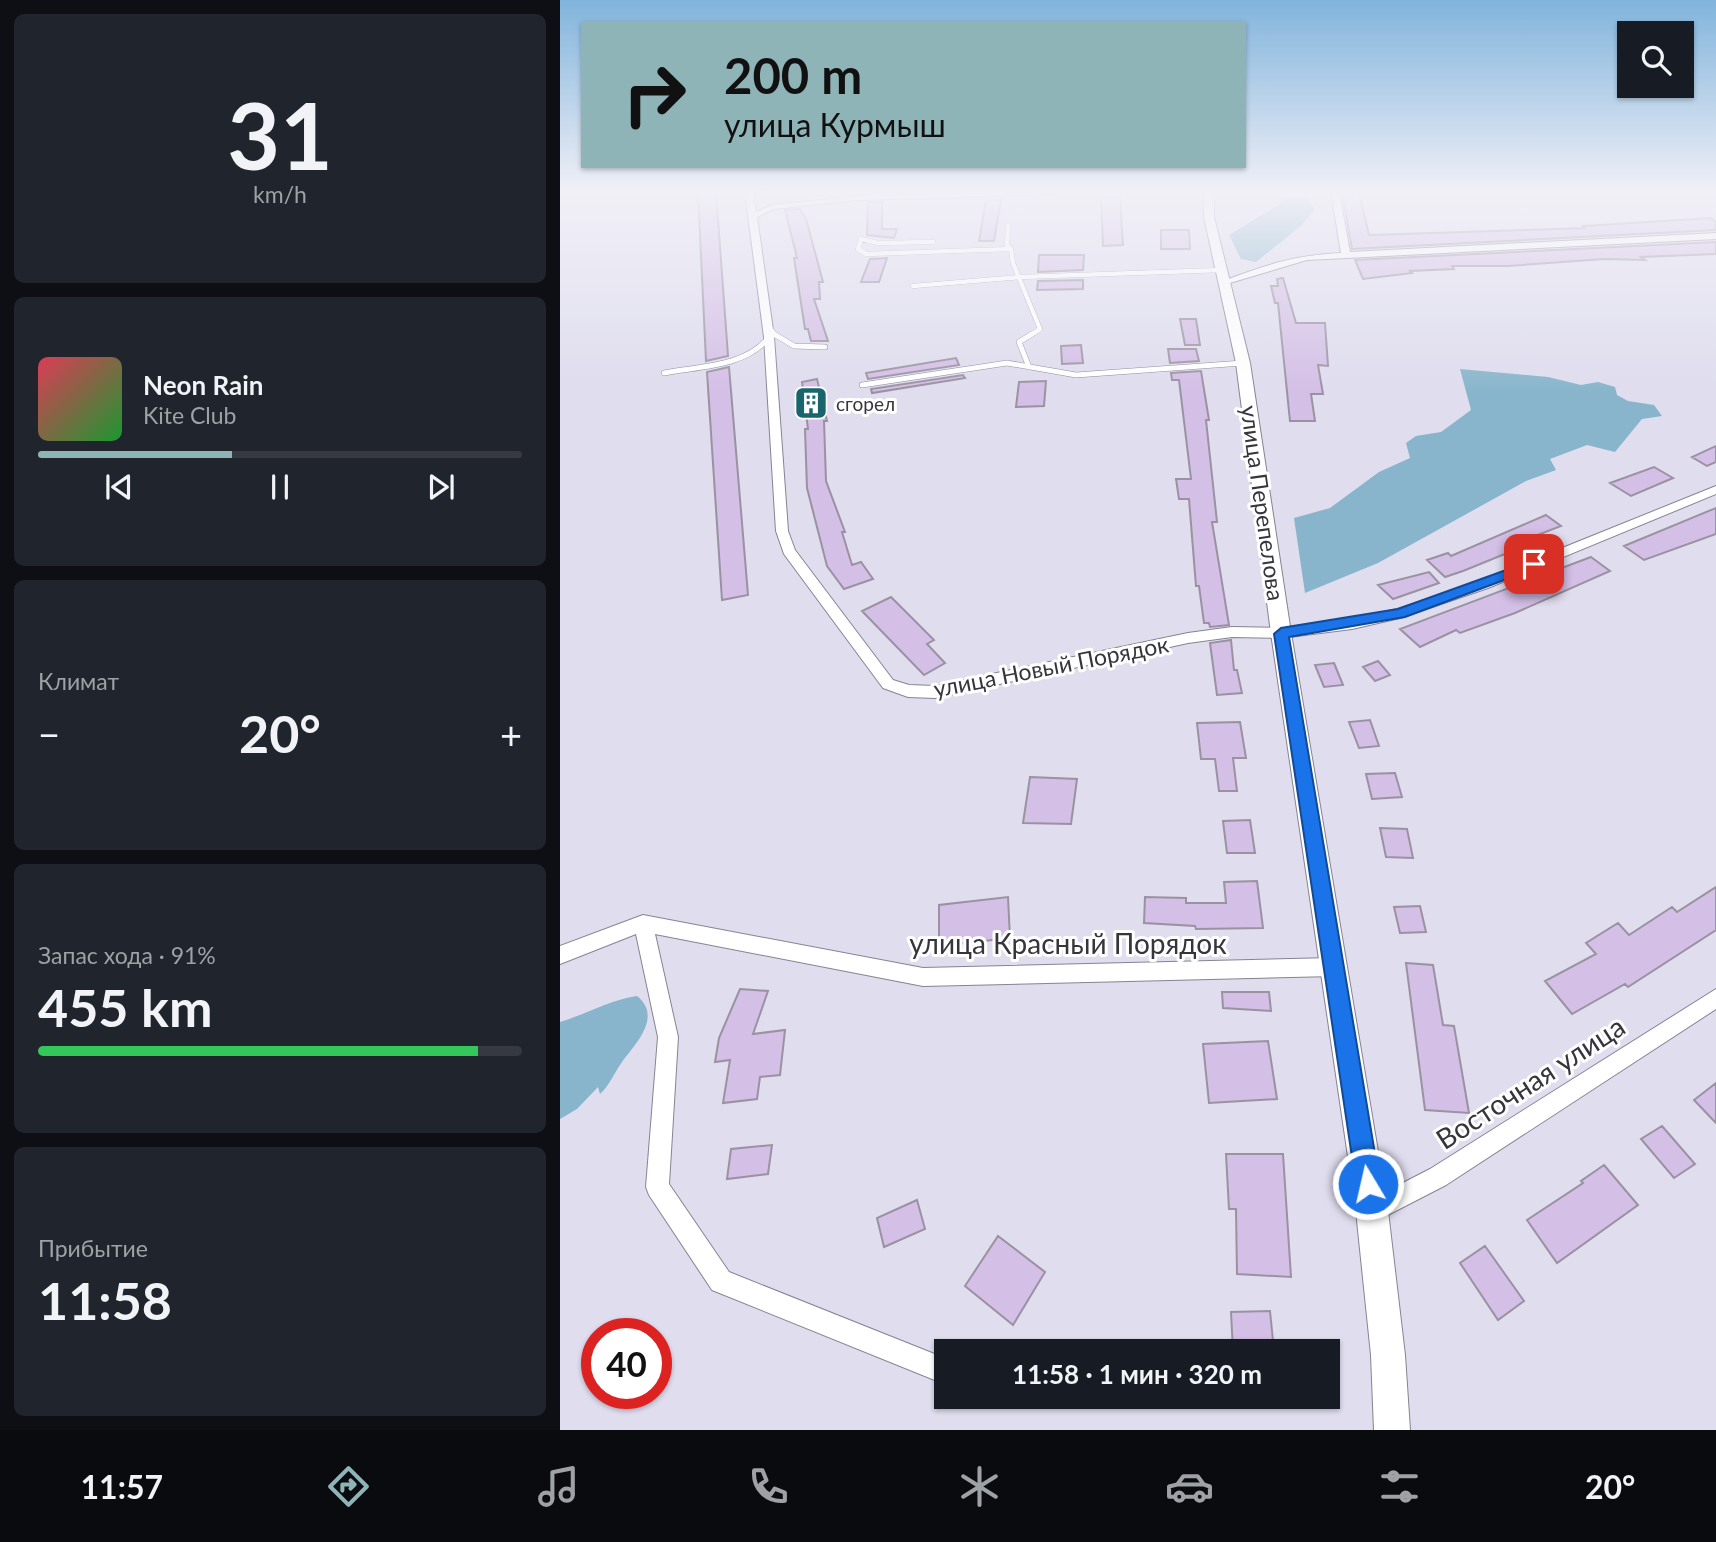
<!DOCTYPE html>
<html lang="ru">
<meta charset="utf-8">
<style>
body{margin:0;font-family:Lato,sans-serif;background:#20242c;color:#f1f3f6;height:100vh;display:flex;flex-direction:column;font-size:26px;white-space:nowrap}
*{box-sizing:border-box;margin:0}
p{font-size:23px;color:#9ea1a6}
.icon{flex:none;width:38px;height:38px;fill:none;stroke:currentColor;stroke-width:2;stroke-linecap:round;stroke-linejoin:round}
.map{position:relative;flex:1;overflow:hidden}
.side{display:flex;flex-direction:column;gap:14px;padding:14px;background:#0d0f14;width:560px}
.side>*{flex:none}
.hud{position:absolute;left:21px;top:21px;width:665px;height:147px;border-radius:0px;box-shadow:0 2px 5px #0004;background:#8fb4b8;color:#111;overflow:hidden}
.fabs{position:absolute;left:1057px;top:21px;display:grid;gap:14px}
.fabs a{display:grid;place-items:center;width:77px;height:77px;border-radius:0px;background:#171b24;box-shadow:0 2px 5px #0004;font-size:35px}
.speed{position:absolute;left:21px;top:1318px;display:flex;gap:14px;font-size:35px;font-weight:700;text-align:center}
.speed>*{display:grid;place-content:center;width:91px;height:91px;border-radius:50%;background:#171b24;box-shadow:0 2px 5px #0004;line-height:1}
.speed .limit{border:10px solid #d22;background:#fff;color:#111}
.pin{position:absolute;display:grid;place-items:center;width:60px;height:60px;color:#fff;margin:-30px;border-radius:14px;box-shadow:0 4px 10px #0006}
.me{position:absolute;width:77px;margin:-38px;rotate:351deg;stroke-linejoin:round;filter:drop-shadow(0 0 5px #0008)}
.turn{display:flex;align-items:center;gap:24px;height:147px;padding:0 28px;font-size:32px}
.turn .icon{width:91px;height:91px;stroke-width:2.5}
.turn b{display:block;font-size:49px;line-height:60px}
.big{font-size:52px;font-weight:700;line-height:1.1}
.side .widget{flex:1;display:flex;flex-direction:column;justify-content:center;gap:10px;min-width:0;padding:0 24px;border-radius:10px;background:#20242c}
.side .dial{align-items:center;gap:0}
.dial b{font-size:91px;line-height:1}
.song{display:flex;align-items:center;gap:21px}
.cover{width:84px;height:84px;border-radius:10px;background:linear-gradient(135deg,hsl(350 70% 55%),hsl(130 70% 35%))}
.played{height:7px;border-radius:4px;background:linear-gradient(90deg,#8fb4b8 40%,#363941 40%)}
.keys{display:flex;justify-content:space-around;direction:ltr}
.heat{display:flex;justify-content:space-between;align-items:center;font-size:38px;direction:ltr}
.charge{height:10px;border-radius:5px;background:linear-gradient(90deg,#34c759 91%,#363941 0)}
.trip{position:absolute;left:374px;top:1339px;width:406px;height:70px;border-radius:0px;background:#171b24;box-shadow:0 2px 5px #0004;font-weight:700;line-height:70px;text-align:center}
.tabs{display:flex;height:112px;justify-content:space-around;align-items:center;background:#090b0e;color:#9ea1a6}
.tabs .icon{width:49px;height:49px}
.tabs .selected{color:#8fb4b8}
.tabs b{font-size:32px;color:#f1f3f6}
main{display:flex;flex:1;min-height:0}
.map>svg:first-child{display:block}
.water{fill:#88b5cb}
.building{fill:#d4bfe6;stroke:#9a92a1;stroke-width:2}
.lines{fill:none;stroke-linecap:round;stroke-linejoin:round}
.service-far1-casing{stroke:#868393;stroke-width:5}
.service-casing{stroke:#868393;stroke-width:6}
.minor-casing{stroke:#868393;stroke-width:2}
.tertiary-casing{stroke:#868393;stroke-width:2}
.service-far1{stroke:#fff;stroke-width:4.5}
.service{stroke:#fff;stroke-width:5}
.minor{fill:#fff;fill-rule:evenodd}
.tertiary{fill:#fff;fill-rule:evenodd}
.route{fill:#1a73e8;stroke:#114b97;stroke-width:2}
.labels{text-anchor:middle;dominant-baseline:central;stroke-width:6;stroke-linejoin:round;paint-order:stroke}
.far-poi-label{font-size:19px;fill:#36353c;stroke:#fff;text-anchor:start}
.street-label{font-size:23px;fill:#36353c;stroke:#fff}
.near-street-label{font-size:28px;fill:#36353c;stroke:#fff}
</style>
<main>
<section class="side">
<div class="widget dial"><b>31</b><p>km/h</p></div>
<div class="widget">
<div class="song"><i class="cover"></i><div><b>Neon Rain</b><p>Kite Club</p></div></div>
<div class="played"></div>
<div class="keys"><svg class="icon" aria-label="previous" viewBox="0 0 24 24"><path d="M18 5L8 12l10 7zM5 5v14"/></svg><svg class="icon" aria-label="pause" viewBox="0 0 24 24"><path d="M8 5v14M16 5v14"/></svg><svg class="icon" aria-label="next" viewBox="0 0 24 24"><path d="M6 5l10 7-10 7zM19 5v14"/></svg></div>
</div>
<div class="widget"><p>Климат</p>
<div class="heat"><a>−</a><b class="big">20°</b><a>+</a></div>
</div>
<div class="widget"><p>Запас хода · 91%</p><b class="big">455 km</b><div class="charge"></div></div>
<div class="widget"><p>Прибытие</p><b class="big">11:58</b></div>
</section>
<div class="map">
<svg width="1156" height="1430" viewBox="0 0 1156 1430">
<rect width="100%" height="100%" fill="#dfddee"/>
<path class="water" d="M 725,196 L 746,198 L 755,209 L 742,225 L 696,262 L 681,259 L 669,235 L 718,205 Z
M 900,369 L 988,377 L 1021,385 L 1038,382 L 1055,387 L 1057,395 L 1068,401 L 1094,405 L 1102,416 L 1082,419 L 1055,452 L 1027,445 L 990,459 L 996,470 L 966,481 L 818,563 L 745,593 L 734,518 L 770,508 L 819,472 L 850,458 L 846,443 L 856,436 L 881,432 L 911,410 Z
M 77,996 C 103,1017 75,1044 62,1062 C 54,1073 50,1085 40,1094 L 38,1087 L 17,1109 L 0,1119 L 0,1022 C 26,1014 50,1000 77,996 Z"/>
<path class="building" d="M 138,192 L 156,192 L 168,356 L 146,361 Z
M 782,192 L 799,192 L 809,235 L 1025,228 L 1023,226 L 1151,218 L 1156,222 L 1156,230 L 792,249 Z
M 541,198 L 560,198 L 563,245 L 543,246 Z
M 426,200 L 441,200 L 434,241 L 419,241 Z
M 308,202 L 322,202 L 322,229 L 337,229 L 334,238 L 307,235 Z
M 240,209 L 246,219 L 263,282 L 259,282 L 260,299 L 254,299 L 268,341 L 251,341 L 248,329 L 245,329 L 234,258 L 237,258 L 225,210 Z
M 601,230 L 629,230 L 630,249 L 601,249 Z
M 1156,242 L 1156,254 L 1081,257 L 1085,260 L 1044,259 L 948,266 L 892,266 L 894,269 L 850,271 L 852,273 L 803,279 L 795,260 Z
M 479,255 L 524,255 L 523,270 L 478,272 Z
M 327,258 L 319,282 L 301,282 L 310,259 Z
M 723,278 L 736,323 L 765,323 L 768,366 L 758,365 L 763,394 L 751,394 L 755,421 L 730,421 L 718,303 L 715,303 L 711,286 L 718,286 L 717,279 Z
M 523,280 L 523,289 L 477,290 L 478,281 Z
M 620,319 L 636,319 L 640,345 L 625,345 Z
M 521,345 L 523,363 L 502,364 L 501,346 Z
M 608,349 L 636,349 L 639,361 L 610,363 Z
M 396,358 L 399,365 L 308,379 L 306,373 Z
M 169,367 L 188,595 L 162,600 L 147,372 Z
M 641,371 L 649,420 L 646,420 L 657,522 L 652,522 L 669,625 L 650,627 L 649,623 L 644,623 L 639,586 L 636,586 L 629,499 L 619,499 L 616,479 L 631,479 L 619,380 L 612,380 L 611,373 Z
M 403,375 L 405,378 L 312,393 L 311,389 Z
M 257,379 L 267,421 L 264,421 L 266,481 L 285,532 L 282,532 L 292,565 L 301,562 L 313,579 L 284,589 L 267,566 L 247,488 L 245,429 L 248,429 L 242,382 Z
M 486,381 L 484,406 L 456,407 L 459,382 Z
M 1156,446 L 1156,462 L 1147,466 L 1132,457 Z
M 1094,467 L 1113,478 L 1071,496 L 1050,483 Z
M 1156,508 L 1156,534 L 1084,560 L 1064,546 Z
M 986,515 L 1001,526 L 967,539 L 972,543 L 903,571 L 885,577 L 867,560 L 888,553 L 891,556 Z
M 1031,557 L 1050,571 L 955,613 L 900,633 L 896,630 L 860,647 L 840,629 Z
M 869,572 L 879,583 L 833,599 L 818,585 Z
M 331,597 L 374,640 L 367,644 L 385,663 L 364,675 L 302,611 Z
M 671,640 L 674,670 L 677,670 L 682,693 L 657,695 L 650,643 Z
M 818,661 L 830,675 L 815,681 L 803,667 Z
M 774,663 L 783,685 L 764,687 L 755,665 Z
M 810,720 L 819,746 L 799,748 L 789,722 Z
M 680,722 L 686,758 L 673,758 L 677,791 L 659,791 L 655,759 L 641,759 L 637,723 Z
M 835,773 L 842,797 L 812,799 L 806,774 Z
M 470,777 L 517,779 L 511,824 L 463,823 Z
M 690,820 L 695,853 L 667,853 L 663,821 Z
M 820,828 L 847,829 L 853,858 L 826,857 Z
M 697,881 L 703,928 L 636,929 L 635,926 L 584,923 L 585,897 L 626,898 L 626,903 L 666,903 L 664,882 Z
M 1156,887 L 1156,930 L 1068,987 L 1065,984 L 1012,1014 L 985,981 L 1036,954 L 1026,943 L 1058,923 L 1069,935 L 1112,907 L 1117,912 Z
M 448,897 L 450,938 L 379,946 L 379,905 Z
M 860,906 L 866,932 L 840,933 L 834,907 Z
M 846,963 L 873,965 L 883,1025 L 894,1026 L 909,1113 L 865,1110 Z
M 180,989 L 208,991 L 193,1034 L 225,1030 L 220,1075 L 200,1077 L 197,1099 L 163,1103 L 170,1060 L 155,1062 L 159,1038 Z
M 662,992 L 709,992 L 711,1011 L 663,1008 Z
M 708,1041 L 717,1099 L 649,1103 L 643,1044 Z
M 1156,1083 L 1156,1123 L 1134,1100 Z
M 1102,1126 L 1135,1164 L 1114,1178 L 1081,1139 Z
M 212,1145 L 208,1174 L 167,1179 L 171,1149 Z
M 666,1154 L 723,1154 L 731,1277 L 677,1274 L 676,1209 L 669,1209 Z
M 1044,1165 L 1078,1205 L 997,1263 L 967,1220 L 1023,1183 L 1021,1181 Z
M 357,1200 L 365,1229 L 324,1247 L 317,1218 Z
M 438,1236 L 485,1272 L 453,1325 L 405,1286 Z
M 925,1246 L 964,1301 L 938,1320 L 900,1263 Z
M 710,1311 L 714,1351 L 673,1351 L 671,1312 Z"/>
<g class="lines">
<defs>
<path id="service-far1" d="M 448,225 L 447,246 L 451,249 L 453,263 L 480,329 L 469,336
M 373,242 L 318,243 L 301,239 L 298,249 L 306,254 L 451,249
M 353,286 L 460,277 L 662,270
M 210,328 L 216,336"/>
<path id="service" d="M 214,334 L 234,346 L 265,347
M 469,367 L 459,342 L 472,334
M 104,373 C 140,366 186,367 209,337
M 302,385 L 447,363 L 516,375 L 683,363"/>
<path id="minor" d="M 185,192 L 193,192 L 196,212 L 212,205 L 298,196 L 499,192 L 495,194 L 298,200 L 214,209 L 197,217 L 214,337 L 228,531 L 235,550 L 333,680 L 349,685 L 375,686 L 628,633 L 672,627 L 721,628 L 792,619 L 837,609 L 918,582 L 1156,486 L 1156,494 L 928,588 L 840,618 L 792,629 L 721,638 L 672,637 L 628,643 L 375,698 L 348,697 L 323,688 L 224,554 L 216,531 L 204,337 Z
M 771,192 L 779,192 L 790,252 L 1156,233 L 1156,239 L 747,260 L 663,285 L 663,281 C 706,265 735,255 781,253 Z
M 83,915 L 363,968 L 774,958 L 781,961 L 784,967 L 781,973 L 774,976 L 363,986 L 95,934 L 118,1037 L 109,1184 L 169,1272 L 387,1359 L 387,1385 L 152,1290 L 89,1195 L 86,1187 L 98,1037 L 76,934 L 0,964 L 0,946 Z
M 1156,989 L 1156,1009 L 886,1185 L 820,1219 L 812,1223 L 804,1219 L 800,1211 L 804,1203 L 870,1169 Z"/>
<path id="tertiary" d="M 644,192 L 654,192 L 654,217 L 690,363 L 731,633 L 828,1211 L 845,1355 L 850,1430 L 814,1430 L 811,1355 L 796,1211 L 711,633 L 676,363 L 644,217 Z"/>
</defs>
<use href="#service-far1" class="service-far1-casing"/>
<use href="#service" class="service-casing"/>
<use href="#minor" class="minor-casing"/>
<use href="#tertiary" class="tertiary-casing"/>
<use href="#service-far1" class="service-far1"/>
<use href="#service" class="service"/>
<use href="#minor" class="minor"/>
<use href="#tertiary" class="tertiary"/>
</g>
<linearGradient id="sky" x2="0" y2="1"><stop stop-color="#81b4dc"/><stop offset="0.49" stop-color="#f1f0f7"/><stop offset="1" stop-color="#f1f0f7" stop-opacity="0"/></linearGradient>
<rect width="1156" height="392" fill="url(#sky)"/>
<path class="route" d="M 974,560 L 979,561 L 979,567 L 845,617 L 729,637 L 820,1184 L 816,1192 L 808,1195 L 800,1192 L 796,1184 L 714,634 L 721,628 L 838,609 Z"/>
<defs>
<symbol id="building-square" viewBox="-11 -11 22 22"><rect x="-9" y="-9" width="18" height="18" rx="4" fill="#18666c" stroke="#fff"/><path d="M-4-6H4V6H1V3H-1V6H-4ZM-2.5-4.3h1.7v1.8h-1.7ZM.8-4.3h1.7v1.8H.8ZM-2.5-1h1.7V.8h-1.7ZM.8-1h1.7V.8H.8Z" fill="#fff"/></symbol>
</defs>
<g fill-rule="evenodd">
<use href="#building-square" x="232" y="384" width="38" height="38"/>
</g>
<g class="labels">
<g class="far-poi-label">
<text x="276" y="403">сгорел</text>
</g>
<g class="street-label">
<text transform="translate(703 503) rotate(82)">улица Перепелова</text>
<text transform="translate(491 666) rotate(-11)">улица Новый Порядок</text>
</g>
<g class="near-street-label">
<text x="508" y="943">улица Красный Порядок</text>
<text transform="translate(970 1082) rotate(-33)">Восточная улица</text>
</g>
</g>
</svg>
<div class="fabs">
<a><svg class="icon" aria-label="search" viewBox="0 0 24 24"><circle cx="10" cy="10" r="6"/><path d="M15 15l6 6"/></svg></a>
</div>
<div class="speed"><div class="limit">40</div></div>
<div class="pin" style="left:974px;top:564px;background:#d93025"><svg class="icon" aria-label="arrive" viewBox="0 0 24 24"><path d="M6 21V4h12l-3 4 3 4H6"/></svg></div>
<svg class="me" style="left:808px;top:1184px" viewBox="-20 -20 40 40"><circle r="17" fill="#1a73e8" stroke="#fff" stroke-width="3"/><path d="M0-11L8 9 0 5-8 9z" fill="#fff"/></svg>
<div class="trip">11:58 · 1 мин · 320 m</div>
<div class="hud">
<div class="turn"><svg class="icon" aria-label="right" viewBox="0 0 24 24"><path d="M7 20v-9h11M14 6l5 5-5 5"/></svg><div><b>200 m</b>улица Курмыш</div></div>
</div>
</div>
</main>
<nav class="tabs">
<b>11:57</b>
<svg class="icon selected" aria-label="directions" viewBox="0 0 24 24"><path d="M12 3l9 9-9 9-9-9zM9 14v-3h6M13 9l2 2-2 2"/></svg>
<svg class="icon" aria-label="music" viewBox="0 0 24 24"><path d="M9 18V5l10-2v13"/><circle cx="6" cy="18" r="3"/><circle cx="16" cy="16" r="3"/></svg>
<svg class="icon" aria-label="phone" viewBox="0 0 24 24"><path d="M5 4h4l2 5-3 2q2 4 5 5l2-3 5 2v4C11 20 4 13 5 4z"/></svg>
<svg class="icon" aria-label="climate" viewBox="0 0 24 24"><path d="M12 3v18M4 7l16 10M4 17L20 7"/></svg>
<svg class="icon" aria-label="car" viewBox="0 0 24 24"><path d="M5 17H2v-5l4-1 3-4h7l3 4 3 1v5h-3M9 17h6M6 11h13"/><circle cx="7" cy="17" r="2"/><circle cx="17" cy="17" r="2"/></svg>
<svg class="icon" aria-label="filters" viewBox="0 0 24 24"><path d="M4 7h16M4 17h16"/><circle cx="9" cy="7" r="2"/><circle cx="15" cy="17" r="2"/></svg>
<b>20°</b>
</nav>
